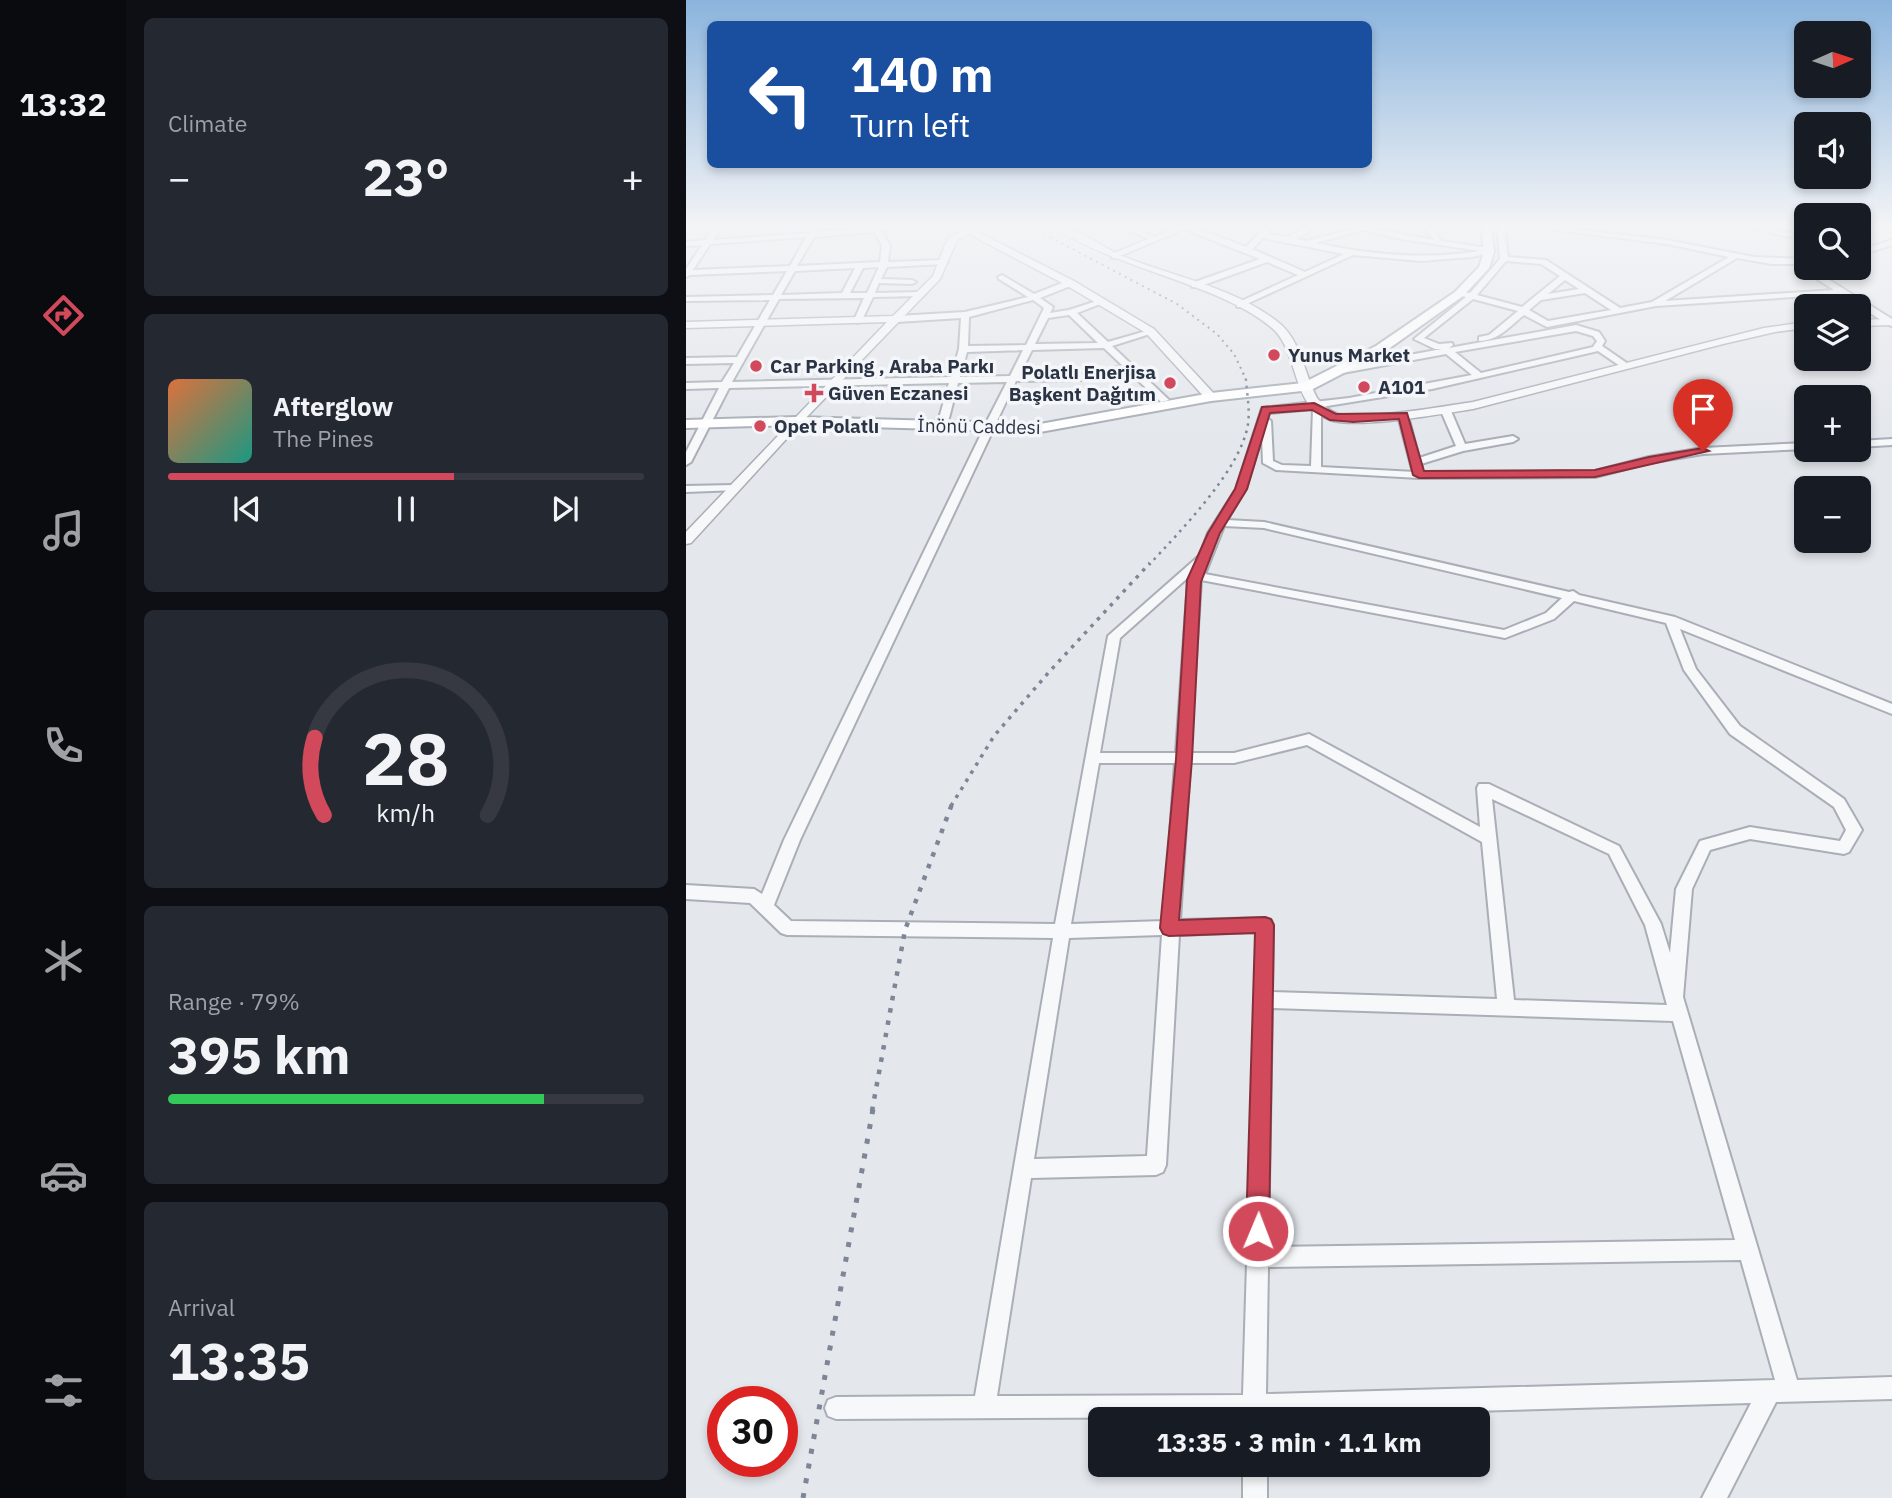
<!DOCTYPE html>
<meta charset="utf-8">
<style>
body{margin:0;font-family:"IBM Plex Sans",sans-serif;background:#242831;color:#f1f3f6;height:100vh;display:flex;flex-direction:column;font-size:26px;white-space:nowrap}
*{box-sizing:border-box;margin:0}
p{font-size:23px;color:#9ea1a6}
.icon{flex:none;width:38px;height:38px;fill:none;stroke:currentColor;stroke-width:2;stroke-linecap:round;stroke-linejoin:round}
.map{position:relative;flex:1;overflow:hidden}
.details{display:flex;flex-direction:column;gap:18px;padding:18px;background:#0d0f14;width:560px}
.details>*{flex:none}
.hud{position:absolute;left:21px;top:21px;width:665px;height:147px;border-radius:10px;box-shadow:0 4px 10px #0003;background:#1a4fa0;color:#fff;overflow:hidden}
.needle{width:46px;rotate:87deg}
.buttons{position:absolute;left:1108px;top:21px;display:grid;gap:14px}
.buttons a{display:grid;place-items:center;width:77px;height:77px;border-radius:10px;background:#171b24;box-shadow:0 4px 10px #0003;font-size:35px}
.speed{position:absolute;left:21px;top:1386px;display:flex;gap:14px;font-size:35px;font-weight:700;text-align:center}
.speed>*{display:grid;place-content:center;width:91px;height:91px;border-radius:50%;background:#171b24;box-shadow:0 4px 10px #0003;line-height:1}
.speed .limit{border:10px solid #d22;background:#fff;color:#111}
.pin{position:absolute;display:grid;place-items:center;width:60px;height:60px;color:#fff;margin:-72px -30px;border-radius:50% 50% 50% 0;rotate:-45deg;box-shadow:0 0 7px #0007}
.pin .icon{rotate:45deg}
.me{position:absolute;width:77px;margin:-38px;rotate:1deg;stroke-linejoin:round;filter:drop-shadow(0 0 5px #0008)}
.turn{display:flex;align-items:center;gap:24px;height:147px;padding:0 28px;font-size:32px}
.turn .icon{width:91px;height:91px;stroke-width:2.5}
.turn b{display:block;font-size:49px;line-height:60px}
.big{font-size:52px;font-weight:800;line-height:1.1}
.details .card{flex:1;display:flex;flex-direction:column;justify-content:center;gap:10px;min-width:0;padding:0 24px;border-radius:10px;background:#242831}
.details .dial{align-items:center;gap:0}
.dial svg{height:182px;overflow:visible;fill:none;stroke:#363941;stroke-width:7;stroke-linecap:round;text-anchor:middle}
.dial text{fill:#f1f3f6;stroke:none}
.song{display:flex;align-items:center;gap:21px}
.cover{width:84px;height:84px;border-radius:10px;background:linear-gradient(135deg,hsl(20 70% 55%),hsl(170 70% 35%))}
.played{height:7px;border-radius:4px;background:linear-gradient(90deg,#d1495b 60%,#363941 60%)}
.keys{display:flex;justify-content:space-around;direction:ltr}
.heat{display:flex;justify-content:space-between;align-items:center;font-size:38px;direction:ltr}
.charge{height:10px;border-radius:5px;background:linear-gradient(90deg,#34c759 79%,#363941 0)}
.trip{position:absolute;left:402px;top:1407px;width:402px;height:70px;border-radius:10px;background:#171b24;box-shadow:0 4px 10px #0003;font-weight:800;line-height:70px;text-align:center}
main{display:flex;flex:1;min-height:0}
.tabs{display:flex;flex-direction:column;width:126px;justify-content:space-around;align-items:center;background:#090b0e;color:#9ea1a6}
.tabs .icon{width:49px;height:49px}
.tabs .current{color:#d1495b}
.tabs b{font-size:32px;color:#f1f3f6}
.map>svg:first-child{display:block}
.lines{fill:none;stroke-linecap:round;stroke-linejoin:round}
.minor-casing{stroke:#a9aeb7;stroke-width:4}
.tertiary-casing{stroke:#a9aeb7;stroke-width:3}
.secondary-casing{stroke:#a9aeb7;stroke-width:4}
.minor{fill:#f7f8fa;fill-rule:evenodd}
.tertiary{fill:#f7f8fa;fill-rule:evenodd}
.secondary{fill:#fff;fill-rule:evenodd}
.rail-far4{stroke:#7d8696;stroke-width:2;stroke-dasharray:2 4.5;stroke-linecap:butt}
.rail-far3{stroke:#7d8696;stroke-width:2.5;stroke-dasharray:2.5 5;stroke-linecap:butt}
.rail-far2{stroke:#7d8696;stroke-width:3.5;stroke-dasharray:3.5 6;stroke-linecap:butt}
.rail-far1{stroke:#7d8696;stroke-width:4.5;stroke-dasharray:4.5 8;stroke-linecap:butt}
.rail{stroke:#7d8696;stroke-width:5;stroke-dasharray:5 10;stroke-linecap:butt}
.wall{fill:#a1a5ae}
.shaded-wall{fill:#83868d}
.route{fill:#d1495b;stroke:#882f3b;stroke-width:2}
.poi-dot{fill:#d1495b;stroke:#f4f6f9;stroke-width:2.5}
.labels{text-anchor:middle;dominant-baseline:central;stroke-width:7;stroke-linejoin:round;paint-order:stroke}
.far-poi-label{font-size:19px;font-weight:bold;fill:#2b3445;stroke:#f4f6f9;text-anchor:start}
.far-street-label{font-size:19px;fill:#2b3445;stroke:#f4f6f9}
</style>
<main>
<nav class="tabs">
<b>13:32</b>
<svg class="icon current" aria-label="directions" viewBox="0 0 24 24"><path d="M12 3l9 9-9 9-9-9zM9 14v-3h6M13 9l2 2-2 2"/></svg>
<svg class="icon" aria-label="music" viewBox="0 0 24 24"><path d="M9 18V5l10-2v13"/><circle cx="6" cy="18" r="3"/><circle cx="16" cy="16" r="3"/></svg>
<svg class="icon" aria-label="phone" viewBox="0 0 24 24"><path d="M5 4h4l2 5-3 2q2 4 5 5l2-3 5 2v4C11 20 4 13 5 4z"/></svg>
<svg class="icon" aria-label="climate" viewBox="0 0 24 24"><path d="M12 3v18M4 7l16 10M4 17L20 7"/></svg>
<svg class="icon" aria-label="car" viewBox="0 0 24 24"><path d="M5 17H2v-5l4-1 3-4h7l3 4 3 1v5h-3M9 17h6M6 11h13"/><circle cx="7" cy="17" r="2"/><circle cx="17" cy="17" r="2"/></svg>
<svg class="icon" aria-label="filters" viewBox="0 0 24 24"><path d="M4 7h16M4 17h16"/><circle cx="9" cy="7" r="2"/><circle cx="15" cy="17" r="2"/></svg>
</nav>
<section class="details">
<div class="card"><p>Climate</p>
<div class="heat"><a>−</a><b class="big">23°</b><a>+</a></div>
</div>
<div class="card">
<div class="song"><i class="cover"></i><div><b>Afterglow</b><p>The Pines</p></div></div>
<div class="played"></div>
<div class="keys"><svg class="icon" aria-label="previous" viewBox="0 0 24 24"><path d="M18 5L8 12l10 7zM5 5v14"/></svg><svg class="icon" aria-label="pause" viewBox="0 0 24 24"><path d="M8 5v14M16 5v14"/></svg><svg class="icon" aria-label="next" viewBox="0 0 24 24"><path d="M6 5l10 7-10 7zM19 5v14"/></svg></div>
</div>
<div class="card dial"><svg viewBox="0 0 100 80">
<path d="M14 69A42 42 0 1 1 86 69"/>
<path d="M14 69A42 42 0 0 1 10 35" stroke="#d1495b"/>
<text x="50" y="56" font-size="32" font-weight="700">28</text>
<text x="50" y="72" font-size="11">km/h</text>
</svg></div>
<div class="card"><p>Range · 79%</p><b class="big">395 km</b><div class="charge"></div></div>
<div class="card"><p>Arrival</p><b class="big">13:35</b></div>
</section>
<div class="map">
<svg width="1206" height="1498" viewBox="0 0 1206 1498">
<rect width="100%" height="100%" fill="#e4e7ec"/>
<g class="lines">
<defs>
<path id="minor" d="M 30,225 L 37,225 L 27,240 L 123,233 L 128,225 L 135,225 L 131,232 L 185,228 L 184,225 L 190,225 L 192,228 L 222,225 L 195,231 L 204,245 L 202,262 L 258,260 L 262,262 L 258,264 L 201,267 L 195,279 L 226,280 L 230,282 L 226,284 L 193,283 L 189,293 L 235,292 L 239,294 L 235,296 L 187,297 L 176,320 L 172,323 L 168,320 L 178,298 L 93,299 L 46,382 L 265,377 L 273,349 L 275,318 L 211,322 L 207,319 L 211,316 L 279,312 L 342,297 L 313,279 L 312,277 L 316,275 L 348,294 L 381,281 L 387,281 L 387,285 L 354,298 L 367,307 L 364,313 L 383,310 L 417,299 L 417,303 L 391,313 L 422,342 L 467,329 L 467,333 L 426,346 L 483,400 L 475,402 L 441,370 L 402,380 L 330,381 L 310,423 L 306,426 L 308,428 L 114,840 L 88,905 L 105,921 L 369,924 L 422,636 L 514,555 L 522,533 L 550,489 L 576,408 L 663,398 L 786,375 L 760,354 L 651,374 L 646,371 L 651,368 L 756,349 L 749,349 L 728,339 L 780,297 L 776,296 L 776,292 L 784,293 L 814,259 L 811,225 L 818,225 L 822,257 L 860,260 L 934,308 L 966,302 L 1043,257 L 981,244 L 869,230 L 850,225 L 981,240 L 1068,257 L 1120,259 L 1120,263 L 1118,263 L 1120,268 L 1124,268 L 1206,319 L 1206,326 L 1203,325 L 1154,294 L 970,306 L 861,327 L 838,315 C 824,326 812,341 793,341 L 793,337 L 803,335 L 832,311 L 787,299 L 738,338 L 753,344 L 766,343 L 767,345 L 763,348 L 890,325 L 913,332 L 919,341 L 916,346 L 945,366 L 937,368 L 912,351 L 746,389 L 635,407 L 635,467 L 729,472 L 726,469 L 712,416 L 717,413 L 722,416 L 733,458 L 770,446 L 755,411 L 760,408 L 765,411 L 779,444 L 827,436 L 832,439 L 827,442 L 777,451 L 735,464 L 736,469 L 732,472 L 909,471 L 963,457 L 1017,448 L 1120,443 L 1120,449 L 1017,454 L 963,463 L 909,477 L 733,478 L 590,470 L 577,463 L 576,437 L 560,489 L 541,520 L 578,522 L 883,592 L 887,591 L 893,595 L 989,617 L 1206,704 L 1206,714 L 994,629 L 1010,669 L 1054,726 L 1158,799 L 1176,830 L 1163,852 L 1158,854 L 1064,839 L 1024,850 L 1006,889 L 997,997 L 1111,1380 L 1206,1377 L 1206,1399 L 1090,1402 L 1041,1498 L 1016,1498 L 1065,1403 L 579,1417 L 579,1419 L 557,1419 L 557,1417 L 150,1419 L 142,1416 L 139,1408 L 142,1400 L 150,1397 L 289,1396 L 367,938 L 101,935 L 95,933 L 64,903 L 0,899 L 0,885 L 68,889 L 76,894 L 98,840 L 298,428 L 302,425 L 300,423 L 321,382 L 272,383 L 262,422 L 257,425 L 252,422 L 263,383 L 43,388 L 5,462 L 0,465 L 0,452 L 33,388 L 0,389 L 0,383 L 36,382 L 48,363 L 0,364 L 0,358 L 51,357 L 84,300 L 0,301 L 0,297 L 87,295 L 101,271 L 4,275 L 0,277 L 0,269 L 16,245 L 0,246 L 0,242 L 19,240 ZM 188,232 L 196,245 L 194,262 L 111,266 L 128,237 ZM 120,237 L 104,266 L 7,270 L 24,244 ZM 1051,258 L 1086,264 L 1108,264 L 1148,290 L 979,301 ZM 820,261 L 855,264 L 874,276 L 836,307 L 791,295 ZM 193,267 L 181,293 L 164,293 L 177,268 ZM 169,268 L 156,293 L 95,295 L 109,271 ZM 879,280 L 893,289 L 862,294 ZM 899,293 L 925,310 L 862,321 L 843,310 L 855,300 ZM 347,300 L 358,308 L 340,345 L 282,346 L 283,317 ZM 383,315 L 412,343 L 349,344 L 362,318 ZM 890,331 L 907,336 L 911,341 L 907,347 L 795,373 L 769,352 ZM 418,348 L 437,366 L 402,374 L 333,376 L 346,350 ZM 337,350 L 324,376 L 274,377 L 281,352 ZM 627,409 L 625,466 L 596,465 L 587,461 L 585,421 L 581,418 L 583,413 ZM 538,526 L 578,528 L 876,598 L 860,613 L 818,630 L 519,574 ZM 507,573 L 502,580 L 490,753 L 414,753 L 434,638 ZM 515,580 L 819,638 L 868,619 L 888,601 L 980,623 L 998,670 L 1044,734 L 1148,807 L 1160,830 L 1154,841 L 1064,827 L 1014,841 L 990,889 L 984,953 L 975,924 L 933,846 L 803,784 L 793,784 L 791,788 L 794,827 L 623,734 L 548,753 L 504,753 ZM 621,745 L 796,842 L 811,999 L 586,992 L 587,925 L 585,920 L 579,918 L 494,920 L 504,763 L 548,763 ZM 413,763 L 489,763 L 478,921 L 385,924 ZM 806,799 L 923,854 L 959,925 L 981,1005 L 828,1000 ZM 571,932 L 557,1395 L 311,1396 L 345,1178 L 470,1175 L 477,1172 L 480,1165 L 493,935 ZM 476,935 L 461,1156 L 348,1159 L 383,938 ZM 586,1008 L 987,1021 L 1049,1240 L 582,1247 ZM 1055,1260 L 1089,1380 L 580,1394 L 582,1267 Z
M 433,225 L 441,225 L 469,237 L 492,227 L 491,225 L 505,225 L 505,226 L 560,247 L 581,225 L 589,225 L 581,234 L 602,237 L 625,225 L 633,225 L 610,239 L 621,241 L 670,228 L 666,225 L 748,240 L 736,225 L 744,225 L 755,241 L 795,247 L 798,247 L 798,251 L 807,252 L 786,257 L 735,261 L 667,255 L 554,307 L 551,307 L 551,303 L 612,275 L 581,262 L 512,287 L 506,287 L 506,283 L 574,259 L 498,229 L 429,258 L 426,258 L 426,254 L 462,239 ZM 677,230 L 715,239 L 794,251 C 739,260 685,255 630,243 ZM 577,238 L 658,254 L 619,272 L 566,249 Z
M 1055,225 L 1067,225 L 1102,233 L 1120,228 L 1120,232 L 1102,237 Z
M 1198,225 L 1206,225 L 1206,227 L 1199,227 Z
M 1206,240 L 1206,245 L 1172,256 L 1172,251 Z
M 1206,439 L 1206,445 L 1172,447 L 1172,441 Z
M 48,485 L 53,488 L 52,490 L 0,492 L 0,486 Z
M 557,1465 L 581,1465 L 581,1498 L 557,1498 Z"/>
<path id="tertiary" d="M 270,225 L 278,225 L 388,281 L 468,329 L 531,397 L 521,400 L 460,333 L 380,285 L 283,234 L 271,240 L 254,279 L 114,424 L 5,543 L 0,544 L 0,532 L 201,322 L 0,328 L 0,322 L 207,316 L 247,276 L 262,238 L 276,231 Z
M 363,225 C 387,224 414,246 436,256 C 487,277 549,287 593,323 C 615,341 618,373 631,398 C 637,405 643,411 652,414 C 674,421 760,406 787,402 L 1078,328 L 1120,322 L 1120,328 L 1089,332 L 1037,344 L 787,409 C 755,414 672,429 644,420 C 604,406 614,352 586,328 C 541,289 452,272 396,243 C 385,237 373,232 363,225 Z
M 1206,319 L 1206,325 L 1172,326 L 1172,320 Z"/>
<path id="secondary" d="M 795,225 L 805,225 L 808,252 L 803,268 L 777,296 L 698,352 L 625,390 L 525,401 L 354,432 L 110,425 L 0,428 L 0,420 L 110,417 L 354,424 L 525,393 L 617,383 L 690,346 L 769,292 L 793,267 L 798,252 Z"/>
</defs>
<use href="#minor" class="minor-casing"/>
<use href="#tertiary" class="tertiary-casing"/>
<use href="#secondary" class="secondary-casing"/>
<use href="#minor" class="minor"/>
<use href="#tertiary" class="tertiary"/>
<use href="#secondary" class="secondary"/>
<path class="rail-far4" d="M 341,225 L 491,304 L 531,334 L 548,354 L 558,375"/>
<path class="rail-far3" d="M 463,565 C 494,531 555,470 562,424 C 564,410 561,394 560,380 L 557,373"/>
<path class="rail-far2" d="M 265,806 L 308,736 L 363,672 L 464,563"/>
<path class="rail-far1" d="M 186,1111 L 219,930 L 266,804"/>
<path class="rail" d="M 117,1498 L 187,1109"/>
</g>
<path class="wall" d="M 295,225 L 318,225 L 303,230 Z"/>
<path class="shaded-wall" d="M 302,225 L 318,225 L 303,230 Z"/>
<linearGradient id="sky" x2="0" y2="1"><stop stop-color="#8bb4dd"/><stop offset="0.52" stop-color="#f3f4f6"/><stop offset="1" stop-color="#f3f4f6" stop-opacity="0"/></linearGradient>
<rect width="1206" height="434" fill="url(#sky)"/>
<path class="route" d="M 628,403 L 650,414 L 721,413 L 738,471 L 909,470 L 963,457 L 1017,448 L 1023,451 L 909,477 L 733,478 L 727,475 L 713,419 L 667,422 L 644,420 L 626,410 L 584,413 L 561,489 L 534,533 L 515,582 L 506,759 L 493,920 L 579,917 L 585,919 L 588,925 L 583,1231 L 580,1239 L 572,1242 L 564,1239 L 560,1231 L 569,933 L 483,936 L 477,934 L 474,928 L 490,759 L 501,580 L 522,533 L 549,489 L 576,407 Z"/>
<g class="poi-dot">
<circle cx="588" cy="355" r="7"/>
<circle cx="70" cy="366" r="7"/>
<circle cx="484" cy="383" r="7"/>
<circle cx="678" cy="387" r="7"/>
<path d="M124.5 382.5h7v7h7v7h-7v7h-7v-7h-7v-7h7z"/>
<circle cx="74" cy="426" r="7"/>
</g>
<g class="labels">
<g class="far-poi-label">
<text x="602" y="355">Yunus Market</text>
<text x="84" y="366">Car Parking , Araba Parkı</text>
<text x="470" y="372" text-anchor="end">Polatlı Enerjisa<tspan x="470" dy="22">Başkent Dağıtım</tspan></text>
<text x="692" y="387">A101</text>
<text x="142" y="393">Güven Eczanesi</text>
<text x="88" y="426">Opet Polatlı</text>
</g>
<g class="far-street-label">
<text transform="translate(293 426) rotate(1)">İnönü Caddesi</text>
</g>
</g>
</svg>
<div class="buttons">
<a><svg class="needle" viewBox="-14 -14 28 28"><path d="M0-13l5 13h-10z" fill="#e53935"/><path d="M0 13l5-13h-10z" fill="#9ea1a6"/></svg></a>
<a><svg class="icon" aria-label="sound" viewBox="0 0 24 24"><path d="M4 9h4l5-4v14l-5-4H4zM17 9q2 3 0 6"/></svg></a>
<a><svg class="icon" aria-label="search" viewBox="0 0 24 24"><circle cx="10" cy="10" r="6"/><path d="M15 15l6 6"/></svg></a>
<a><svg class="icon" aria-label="layers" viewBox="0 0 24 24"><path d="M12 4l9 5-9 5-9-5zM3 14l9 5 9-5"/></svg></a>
<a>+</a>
<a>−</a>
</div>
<div class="speed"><div class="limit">30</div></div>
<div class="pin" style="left:1017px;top:451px;background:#d93025"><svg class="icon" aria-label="arrive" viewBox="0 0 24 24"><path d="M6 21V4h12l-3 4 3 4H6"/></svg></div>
<svg class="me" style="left:572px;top:1231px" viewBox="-20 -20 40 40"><circle r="17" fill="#d1495b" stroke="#fff" stroke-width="3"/><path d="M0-11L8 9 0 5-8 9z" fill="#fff"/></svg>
<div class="trip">13:35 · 3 min · 1.1 km</div>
<div class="hud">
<div class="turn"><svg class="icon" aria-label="left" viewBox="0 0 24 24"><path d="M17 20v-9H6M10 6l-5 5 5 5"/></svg><div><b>140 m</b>Turn left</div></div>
</div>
</div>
</main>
